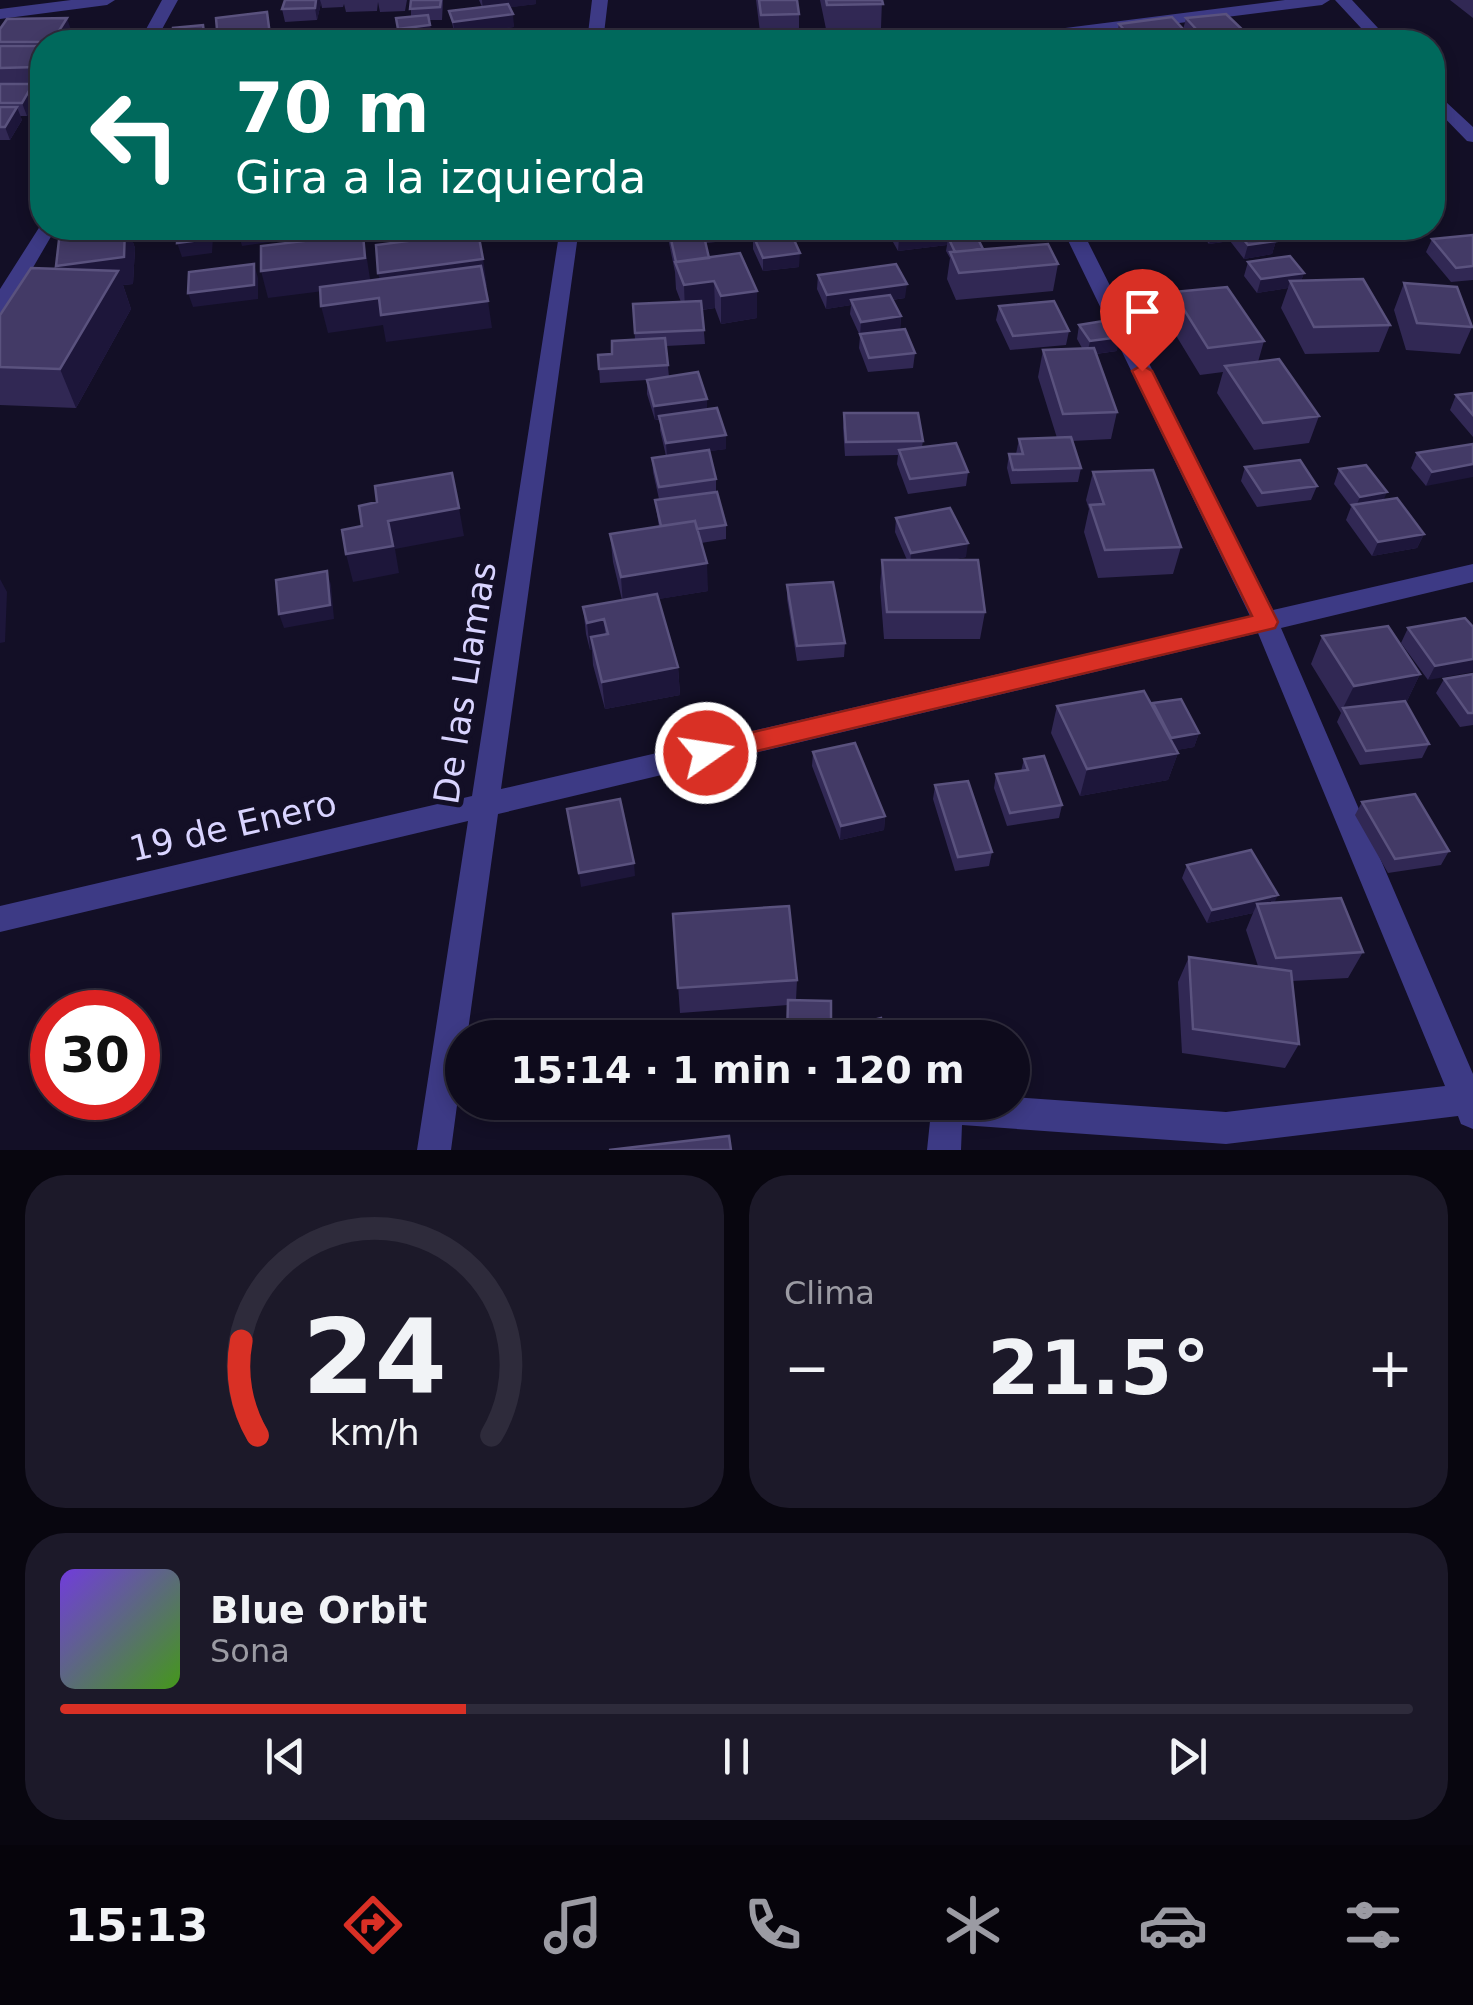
<!DOCTYPE html>
<html lang="es">
<meta charset="utf-8">
<style>
body{margin:0;font-family:"DejaVu Sans",sans-serif;background:#1c1929;color:#f1f3f6;height:100vh;display:flex;flex-direction:column;font-size:38px;white-space:nowrap}
*{box-sizing:border-box;margin:0}
p{font-size:32px;color:#9b9ba3}
.icon{flex:none;width:55px;height:55px;fill:none;stroke:currentColor;stroke-width:2;stroke-linecap:round;stroke-linejoin:round}
.map{position:relative;height:1150px;overflow:hidden}
.sheet{display:flex;flex-direction:column;gap:25px;padding:25px;background:#08060f;flex:1}
.sheet>*{flex:none}
.banner{position:absolute;left:30px;top:30px;width:1415px;height:210px;border-radius:40px;box-shadow:0 5px 15px #0003,0 0 0 2px #2e2b3b;background:#00695c;color:#fff;overflow:hidden}
.speed{position:absolute;left:30px;top:990px;display:flex;gap:20px;font-size:50px;font-weight:700;text-align:center}
.speed>*{display:grid;place-content:center;width:130px;height:130px;border-radius:50%;background:#0e0b1c;box-shadow:0 5px 15px #0003,0 0 0 2px #2e2b3b;line-height:1}
.speed .limit{border:15px solid #d22;background:#fff;color:#111}
.pin{position:absolute;display:grid;place-items:center;width:85px;height:85px;color:#fff;margin:-102px -42px;border-radius:50% 50% 50% 0;rotate:-45deg;box-shadow:0 0 10px #0007}
.pin .icon{rotate:45deg}
.me{position:absolute;width:110px;margin:-55px;rotate:77deg;stroke-linejoin:round;filter:drop-shadow(0 0 8px #0008)}
.turn{display:flex;align-items:center;gap:35px;height:210px;padding:0 40px;font-size:45px}
.turn .icon{width:130px;height:130px;stroke-width:2.5}
.turn b{display:block;font-size:70px;line-height:85px}
.big{font-size:75px;font-weight:600;line-height:1.1}
.sheet .widget{flex:1;display:flex;flex-direction:column;justify-content:center;gap:15px;min-width:0;padding:0 35px;border-radius:40px;background:#1c1929}
.sheet .dial{align-items:center;gap:0}
.dial svg{height:260px;overflow:visible;fill:none;stroke:#2e2b3b;stroke-width:7;stroke-linecap:round;text-anchor:middle}
.dial text{fill:#f1f3f6;stroke:none}
.song{display:flex;align-items:center;gap:30px}
.cover{width:120px;height:120px;border-radius:15px;background:linear-gradient(135deg,hsl(260 70% 55%),hsl(100 70% 35%))}
.played{height:10px;border-radius:5px;background:linear-gradient(90deg,#d93025 30%,#2e2b3b 30%)}
.keys{display:flex;justify-content:space-around;direction:ltr}
.heat{display:flex;justify-content:space-between;align-items:center;font-size:55px;direction:ltr}
.sheet .tiles{flex:1;display:grid;gap:25px;grid-template-columns:1fr 1fr}
.widget:last-child{grid-column:span 2}
.trip{position:absolute;left:445px;top:1020px;width:585px;height:100px;border-radius:50px;background:#0e0b1c;box-shadow:0 5px 15px #0003,0 0 0 2px #2e2b3b;font-weight:600;line-height:100px;text-align:center}
.tab-bar{display:flex;height:160px;justify-content:space-around;align-items:center;background:#06040b;color:#9b9ba3}
.tab-bar .icon{width:70px;height:70px}
.tab-bar .on{color:#d93025}
.tab-bar b{font-size:45px;color:#f1f3f6}
.map>svg:first-child{display:block}
.lines{fill:none;stroke-linecap:round;stroke-linejoin:round}
.street{fill:#3d3a85;fill-rule:evenodd}
.wall{fill:#312854}
.shaded-wall{fill:#1d163a}
.building{fill:#433a66;stroke:#5a527e;stroke-width:2.5}
.route{fill:#d93025;stroke:#8d1f18;stroke-width:2.5}
.labels{text-anchor:middle;dominant-baseline:central;stroke-width:10;stroke-linejoin:round;paint-order:stroke}
.street-label{font-size:35px;fill:#d9d4ff;stroke:#130f26}
</style>
<div class="map">
<svg width="1473" height="1150" viewBox="0 0 1473 1150">
<rect width="100%" height="100%" fill="#130f26"/>
<g class="lines">
<path class="street" d="M 71,0 L 115,0 L 107,5 L 0,19 L 0,9 Z
M 162,0 L 178,0 L 155,42 L 139,42 Z
M 592,0 L 608,0 L 603,42 L 587,42 Z
M 1285,0 L 1330,0 L 1322,5 L 1029,42 L 987,42 L 995,37 Z
M 1335,0 L 1352,0 L 1391,42 L 1374,42 Z
M 1432,89 L 1473,127 L 1473,142 L 1467,141 L 1432,105 Z
M 42,223 L 42,228 L 56,228 L 10,307 L 0,313 L 0,289 Z
M 560,228 L 579,228 L 501,789 L 1250,616 L 1062,228 L 1081,228 L 1273,610 L 1473,564 L 1473,582 L 1281,628 L 1473,1074 L 1473,1129 L 1461,1124 L 1458,1116 L 1226,1144 L 962,1125 L 961,1150 L 927,1150 L 932,1102 L 1012,1102 L 1012,1097 L 1226,1112 L 1445,1086 L 1258,633 L 498,814 L 467,1038 L 462,1038 L 462,1068 L 451,1150 L 417,1150 L 468,821 L 0,932 L 0,906 L 472,796 Z"/>
</g>
<path class="wall" d="M 285,0 L 407,0 L 405,11 L 380,12 L 378,2 L 377,11 L 346,12 L 344,4 L 343,7 L 322,8 L 321,3 L 317,20 L 285,22 L 282,9 Z
M 411,0 L 443,0 L 442,20 L 429,20 L 432,38 L 400,42 L 396,18 L 411,17 Z
M 479,0 L 536,0 L 536,4 L 510,7 L 514,27 L 455,35 L 449,11 L 482,7 Z
M 756,0 L 797,0 L 799,14 L 799,39 L 761,40 Z
M 820,0 L 882,0 L 881,28 L 826,29 Z
M 1450,0 L 1473,0 L 1473,18 Z
M 1186,18 L 1246,42 L 1115,42 L 1119,24 L 1183,30 Z
M 0,29 L 75,42 L 42,42 L 42,93 L 37,93 L 38,97 L 27,116 L 20,116 L 22,120 L 10,140 L 0,140 Z
M 83,228 L 128,228 L 135,248 L 133,284 L 123,285 L 131,309 L 76,408 L 0,405 L 0,315 L 57,269 Z
M 666,228 L 727,228 L 727,241 L 705,243 L 709,258 L 757,291 L 757,318 L 721,324 L 715,308 L 702,310 L 705,344 L 666,346 L 669,377 L 707,399 L 707,409 L 726,435 L 726,449 L 709,451 L 716,479 L 716,492 L 726,525 L 726,539 L 701,543 L 708,591 L 658,599 L 678,667 L 680,695 L 605,709 L 593,665 L 592,650 L 590,650 L 586,634 L 583,607 L 622,600 L 613,562 L 610,534 L 659,527 L 655,500 L 659,499 L 653,472 L 652,458 L 666,456 L 660,430 L 660,420 L 655,420 L 647,394 L 647,380 L 600,383 L 598,355 L 612,354 L 635,340 L 633,304 L 681,302 L 676,289 L 675,272 Z
M 885,228 L 955,228 L 956,236 L 983,249 L 1058,264 L 1053,291 L 956,300 L 947,279 L 950,258 L 946,251 L 947,245 L 898,251 Z
M 1196,228 L 1265,228 L 1276,241 L 1272,254 L 1244,259 L 1230,241 L 1209,244 Z
M 753,235 L 799,267 L 763,271 L 753,249 Z
M 1473,235 L 1473,280 L 1451,282 L 1426,252 L 1432,239 Z
M 1248,262 L 1304,273 L 1301,281 L 1390,325 L 1379,352 L 1305,354 L 1281,308 L 1288,288 L 1257,293 L 1244,276 Z
M 818,275 L 905,298 L 892,300 L 901,316 L 900,330 L 915,353 L 913,368 L 868,372 L 859,348 L 860,336 L 850,314 L 851,305 L 826,309 L 817,289 Z
M 1404,283 L 1472,327 L 1460,354 L 1406,350 L 1394,310 Z
M 1173,292 L 1264,341 L 1258,362 L 1319,416 L 1309,443 L 1254,450 L 1217,393 L 1223,372 L 1200,375 L 1166,319 Z
M 999,306 L 1069,331 L 1066,345 L 1010,350 L 996,320 Z
M 1079,325 L 1117,351 L 1096,354 L 1117,412 L 1111,439 L 1072,441 L 1081,468 L 1078,482 L 1011,484 L 1007,468 L 1009,454 L 1016,454 L 1019,439 L 1057,438 L 1038,377 L 1043,350 L 1082,348 L 1077,339 Z
M 1473,393 L 1473,437 L 1450,410 L 1456,395 Z
M 844,413 L 923,441 L 922,447 L 968,472 L 966,486 L 908,494 L 897,464 L 898,455 L 845,456 L 843,428 Z
M 1473,444 L 1426,486 L 1411,468 L 1417,453 Z
M 1245,467 L 1317,486 L 1311,500 L 1257,507 L 1241,481 Z
M 1339,469 L 1424,534 L 1417,548 L 1372,556 L 1346,520 L 1351,507 L 1334,484 Z
M 1093,472 L 1181,547 L 1173,574 L 1098,578 L 1084,532 L 1089,509 L 1086,500 Z
M 896,518 L 966,557 L 948,560 L 985,612 L 980,639 L 884,639 L 880,587 L 882,560 L 907,560 L 895,532 Z
M 787,585 L 845,643 L 844,657 L 797,661 L 787,599 Z
M 1465,618 L 1428,680 L 1401,643 L 1408,628 Z
M 1322,636 L 1420,674 L 1407,701 L 1405,702 L 1429,744 L 1422,758 L 1360,765 L 1337,722 L 1341,713 L 1311,664 Z
M 1473,674 L 1473,725 L 1460,727 L 1436,693 L 1444,679 Z
M 1153,703 L 1199,733 L 1194,747 L 1176,750 L 1178,753 L 1168,780 L 1080,796 L 1051,733 L 1057,706 L 1152,706 Z
M 813,752 L 885,816 L 884,830 L 840,840 L 812,766 Z
M 1024,759 L 1062,805 L 1059,818 L 1007,826 L 994,788 L 996,774 L 1021,771 Z
M 935,786 L 992,852 L 989,866 L 955,871 L 933,799 Z
M 1362,802 L 1449,851 L 1441,865 L 1388,873 L 1355,815 Z
M 1187,865 L 1274,903 L 1363,952 L 1348,978 L 1292,981 L 1299,1044 L 1285,1068 L 1182,1053 L 1178,982 L 1189,957 L 1258,966 L 1246,930 L 1253,913 L 1207,923 L 1182,878 Z
M 673,914 L 797,980 L 796,1000 L 831,1031 L 886,1038 L 787,1038 L 788,1005 L 680,1013 Z
M 785,1102 L 865,1102 L 828,1112 L 785,1110 Z"/>
<path class="shaded-wall" d="M 316,0 L 320,0 L 321,3 L 317,20 L 315,8 Z
M 482,0 L 536,0 L 536,4 L 483,11 Z
M 267,12 L 272,42 L 218,42 L 218,41 Z
M 513,14 L 514,27 L 455,35 L 453,22 Z
M 67,18 L 75,42 L 52,42 Z
M 430,25 L 432,38 L 400,42 L 398,29 Z
M 1248,35 L 1246,42 L 1205,42 L 1206,40 Z
M 42,58 L 42,84 L 37,67 Z
M 33,84 L 38,97 L 27,116 L 22,103 Z
M 17,107 L 22,120 L 10,140 L 5,127 Z
M 125,228 L 128,228 L 135,248 L 133,284 L 123,285 L 131,309 L 76,408 L 60,369 L 66,293 L 56,266 Z
M 208,228 L 210,228 L 213,237 L 212,253 L 182,257 L 177,243 Z
M 274,228 L 283,228 L 285,240 L 242,246 L 238,232 Z
M 1234,228 L 1230,241 L 1209,244 L 1213,230 Z
M 956,230 L 955,244 L 948,237 L 947,245 L 898,251 L 899,238 Z
M 469,231 L 471,244 L 423,250 L 420,236 Z
M 363,234 L 371,285 L 268,298 L 261,271 Z
M 1276,241 L 1272,254 L 1244,259 L 1248,245 Z
M 800,253 L 799,267 L 763,271 L 763,258 Z
M 483,259 L 487,286 L 384,299 L 378,273 Z
M 254,264 L 258,278 L 258,299 L 193,307 L 188,293 Z
M 1304,273 L 1299,286 L 1290,281 L 1288,288 L 1257,293 L 1261,279 Z
M 714,281 L 715,308 L 685,312 L 684,285 Z
M 907,284 L 905,298 L 853,305 L 851,300 L 851,305 L 826,309 L 827,295 Z
M 757,291 L 757,318 L 721,324 L 721,296 Z
M 379,298 L 488,301 L 492,328 L 386,342 L 383,325 L 328,333 L 321,306 Z
M 901,316 L 900,330 L 860,336 L 861,322 Z
M 1120,337 L 1117,351 L 1087,355 L 1090,341 Z
M 707,399 L 707,413 L 655,420 L 654,406 Z
M 726,435 L 726,449 L 667,457 L 666,443 Z
M 1473,464 L 1473,477 L 1426,486 L 1432,472 Z
M 1387,492 L 1381,506 L 1354,511 L 1360,497 Z
M 459,508 L 464,536 L 395,549 L 399,573 L 353,582 L 346,554 L 388,521 Z
M 1424,534 L 1417,548 L 1372,556 L 1378,542 Z
M 968,543 L 966,557 L 910,567 L 911,553 Z
M 707,563 L 708,591 L 623,605 L 621,577 Z
M 327,571 L 331,585 L 334,619 L 284,628 L 279,614 Z
M 0,579 L 7,592 L 5,642 L 0,643 Z
M 604,619 L 606,647 L 591,637 L 592,650 L 590,650 L 587,623 Z
M 1473,659 L 1473,672 L 1428,680 L 1435,666 Z
M 678,667 L 680,695 L 605,709 L 602,682 Z
M 1420,674 L 1407,701 L 1345,712 L 1343,708 L 1354,686 Z
M 1199,733 L 1194,747 L 1166,752 L 1171,738 Z
M 1178,753 L 1168,780 L 1080,796 L 1087,769 Z
M 885,816 L 884,830 L 840,840 L 841,826 Z
M 634,863 L 635,876 L 581,887 L 579,873 Z
M 1278,895 L 1272,908 L 1257,904 L 1253,913 L 1207,923 L 1212,910 Z
M 829,1102 L 865,1102 L 828,1112 Z"/>
<path class="building" d="M 285,0 L 316,0 L 315,8 L 282,9 Z
M 411,0 L 441,0 L 440,7 L 410,9 Z
M 759,0 L 797,0 L 799,14 L 761,15 Z
M 826,0 L 882,0 L 883,4 L 827,5 Z
M 508,4 L 513,14 L 453,22 L 449,11 Z
M 267,12 L 270,35 L 218,41 L 216,18 Z
M 1226,14 L 1248,35 L 1206,40 L 1186,18 Z
M 428,15 L 430,25 L 398,29 L 396,18 Z
M 1172,17 L 1194,41 L 1180,42 L 1135,42 L 1119,24 Z
M 67,18 L 52,42 L 0,42 L 0,29 L 7,19 Z
M 203,25 L 205,42 L 173,42 L 173,28 Z
M 1095,32 L 1105,42 L 1052,42 L 1047,38 Z
M 0,46 L 42,46 L 42,58 L 37,67 L 0,68 Z
M 0,84 L 33,84 L 22,103 L 0,103 Z
M 0,107 L 17,107 L 5,127 L 0,127 Z
M 83,228 L 125,228 L 124,257 L 56,266 L 60,231 Z
M 178,228 L 208,228 L 208,239 L 177,243 Z
M 238,228 L 274,228 L 238,232 Z
M 419,228 L 468,228 L 469,231 L 420,236 Z
M 668,228 L 721,228 L 669,232 Z
M 894,228 L 955,228 L 956,230 L 899,238 Z
M 1234,228 L 1265,228 L 1276,241 L 1248,245 Z
M 790,231 L 800,253 L 763,258 L 753,235 Z
M 478,232 L 483,259 L 378,273 L 376,245 Z
M 703,232 L 709,258 L 676,262 L 670,235 Z
M 363,234 L 365,258 L 261,271 L 261,246 Z
M 976,235 L 983,249 L 955,252 L 948,237 Z
M 1473,235 L 1473,266 L 1456,268 L 1432,239 Z
M 1048,244 L 1058,264 L 959,273 L 950,252 Z
M 740,253 L 757,291 L 721,296 L 714,281 L 684,285 L 675,262 Z
M 1290,256 L 1304,273 L 1261,279 L 1248,262 Z
M 254,264 L 254,285 L 188,293 L 189,272 Z
M 896,264 L 907,284 L 827,295 L 818,275 Z
M 481,266 L 488,301 L 381,315 L 379,298 L 321,306 L 320,287 Z
M 31,268 L 118,271 L 60,369 L 0,367 L 0,315 Z
M 1363,279 L 1390,325 L 1314,327 L 1290,281 Z
M 1404,283 L 1457,287 L 1472,327 L 1417,323 Z
M 1227,287 L 1264,341 L 1208,348 L 1173,292 Z
M 890,295 L 901,316 L 861,322 L 851,300 Z
M 701,301 L 704,330 L 635,333 L 633,304 Z
M 1054,301 L 1069,331 L 1013,336 L 999,306 Z
M 1109,320 L 1120,337 L 1090,341 L 1079,325 Z
M 905,329 L 915,353 L 869,358 L 860,334 Z
M 665,338 L 668,365 L 599,369 L 598,355 L 612,354 L 612,341 Z
M 1094,348 L 1117,412 L 1063,414 L 1043,350 Z
M 1279,359 L 1319,416 L 1263,423 L 1225,366 Z
M 698,372 L 707,399 L 654,406 L 647,380 Z
M 1473,393 L 1473,415 L 1456,395 Z
M 717,408 L 726,435 L 666,443 L 659,416 Z
M 844,413 L 918,413 L 923,441 L 846,442 Z
M 1071,437 L 1081,468 L 1013,470 L 1009,454 L 1023,454 L 1019,439 Z
M 956,443 L 968,472 L 910,479 L 899,450 Z
M 1473,444 L 1473,464 L 1432,472 L 1417,453 Z
M 709,450 L 716,479 L 659,487 L 652,458 Z
M 1300,460 L 1317,486 L 1262,493 L 1245,467 Z
M 1366,465 L 1387,492 L 1360,497 L 1339,469 Z
M 1153,470 L 1181,547 L 1105,550 L 1090,505 L 1104,504 L 1093,472 Z
M 452,473 L 459,508 L 388,521 L 393,546 L 346,554 L 342,530 L 362,526 L 359,506 L 377,502 L 375,486 Z
M 717,492 L 726,525 L 697,529 L 695,521 L 661,526 L 655,500 Z
M 1397,498 L 1424,534 L 1378,542 L 1352,505 Z
M 950,508 L 968,543 L 911,553 L 896,518 Z
M 695,521 L 707,563 L 621,577 L 610,534 Z
M 882,560 L 978,560 L 985,612 L 887,612 Z
M 327,571 L 330,605 L 279,614 L 276,580 Z
M 833,582 L 845,643 L 797,646 L 787,585 Z
M 657,594 L 678,667 L 602,682 L 591,637 L 608,634 L 604,619 L 587,623 L 583,607 Z
M 1465,618 L 1473,627 L 1473,659 L 1435,666 L 1408,628 Z
M 1388,626 L 1420,674 L 1354,686 L 1322,636 Z
M 1473,674 L 1473,713 L 1468,713 L 1444,679 Z
M 1144,691 L 1178,753 L 1087,769 L 1057,706 Z
M 1181,699 L 1199,733 L 1171,738 L 1153,703 Z
M 1405,701 L 1429,744 L 1366,751 L 1343,708 Z
M 855,743 L 885,816 L 841,826 L 813,752 Z
M 1044,756 L 1062,805 L 1010,813 L 996,774 L 1028,770 L 1024,759 Z
M 968,781 L 992,852 L 958,857 L 935,785 Z
M 1415,794 L 1449,851 L 1395,859 L 1362,802 Z
M 620,799 L 634,863 L 579,873 L 567,809 Z
M 1251,850 L 1278,895 L 1212,910 L 1187,865 Z
M 1341,898 L 1363,952 L 1276,958 L 1257,904 Z
M 789,906 L 797,980 L 678,988 L 673,914 Z
M 1189,957 L 1291,971 L 1299,1044 L 1193,1029 Z
M 788,1000 L 831,1001 L 831,1031 L 881,1018 L 886,1038 L 787,1038 Z
M 729,1136 L 731,1150 L 609,1150 Z"/>
<path class="route" d="M 1142,365 L 1152,371 L 1278,622 L 1275,628 L 706,763 L 697,760 L 694,753 L 697,746 L 706,743 L 1252,616 L 1132,371 Z"/>
<g class="labels">
<g class="street-label">
<text transform="translate(465 683) rotate(-81)">De las Llamas</text>
<text transform="translate(233 826) rotate(-13)">19 de Enero</text>
</g>
</g>
</svg>
<div class="speed"><div class="limit">30</div></div>
<div class="pin" style="left:1142px;top:371px;background:#d93025"><svg class="icon" aria-label="arrive" viewBox="0 0 24 24"><path d="M6 21V4h12l-3 4 3 4H6"/></svg></div>
<svg class="me" style="left:706px;top:753px" viewBox="-20 -20 40 40"><circle r="17" fill="#d93025" stroke="#fff" stroke-width="3"/><path d="M0-11L8 9 0 5-8 9z" fill="#fff"/></svg>
<div class="trip">15:14 · 1 min · 120 m</div>
<div class="banner">
<div class="turn"><svg class="icon" aria-label="left" viewBox="0 0 24 24"><path d="M17 20v-9H6M10 6l-5 5 5 5"/></svg><div><b>70 m</b>Gira a la izquierda</div></div>
</div>
</div>
<section class="sheet">
<div class="tiles">
<div class="widget dial"><svg viewBox="0 0 100 80">
<path d="M14 69A42 42 0 1 1 86 69"/>
<path d="M14 69A42 42 0 0 1 9 40" stroke="#d93025"/>
<text x="50" y="56" font-size="32" font-weight="700">24</text>
<text x="50" y="72" font-size="11">km/h</text>
</svg></div>
<div class="widget"><p>Clima</p>
<div class="heat"><a>−</a><b class="big">21.5°</b><a>+</a></div>
</div>
<div class="widget">
<div class="song"><i class="cover"></i><div><b>Blue Orbit</b><p>Sona</p></div></div>
<div class="played"></div>
<div class="keys"><svg class="icon" aria-label="previous" viewBox="0 0 24 24"><path d="M18 5L8 12l10 7zM5 5v14"/></svg><svg class="icon" aria-label="pause" viewBox="0 0 24 24"><path d="M8 5v14M16 5v14"/></svg><svg class="icon" aria-label="next" viewBox="0 0 24 24"><path d="M6 5l10 7-10 7zM19 5v14"/></svg></div>
</div>
</div>
</section>
<nav class="tab-bar">
<b>15:13</b>
<svg class="icon on" aria-label="directions" viewBox="0 0 24 24"><path d="M12 3l9 9-9 9-9-9zM9 14v-3h6M13 9l2 2-2 2"/></svg>
<svg class="icon" aria-label="music" viewBox="0 0 24 24"><path d="M9 18V5l10-2v13"/><circle cx="6" cy="18" r="3"/><circle cx="16" cy="16" r="3"/></svg>
<svg class="icon" aria-label="phone" viewBox="0 0 24 24"><path d="M5 4h4l2 5-3 2q2 4 5 5l2-3 5 2v4C11 20 4 13 5 4z"/></svg>
<svg class="icon" aria-label="climate" viewBox="0 0 24 24"><path d="M12 3v18M4 7l16 10M4 17L20 7"/></svg>
<svg class="icon" aria-label="car" viewBox="0 0 24 24"><path d="M5 17H2v-5l4-1 3-4h7l3 4 3 1v5h-3M9 17h6M6 11h13"/><circle cx="7" cy="17" r="2"/><circle cx="17" cy="17" r="2"/></svg>
<svg class="icon" aria-label="filters" viewBox="0 0 24 24"><path d="M4 7h16M4 17h16"/><circle cx="9" cy="7" r="2"/><circle cx="15" cy="17" r="2"/></svg>
</nav>
